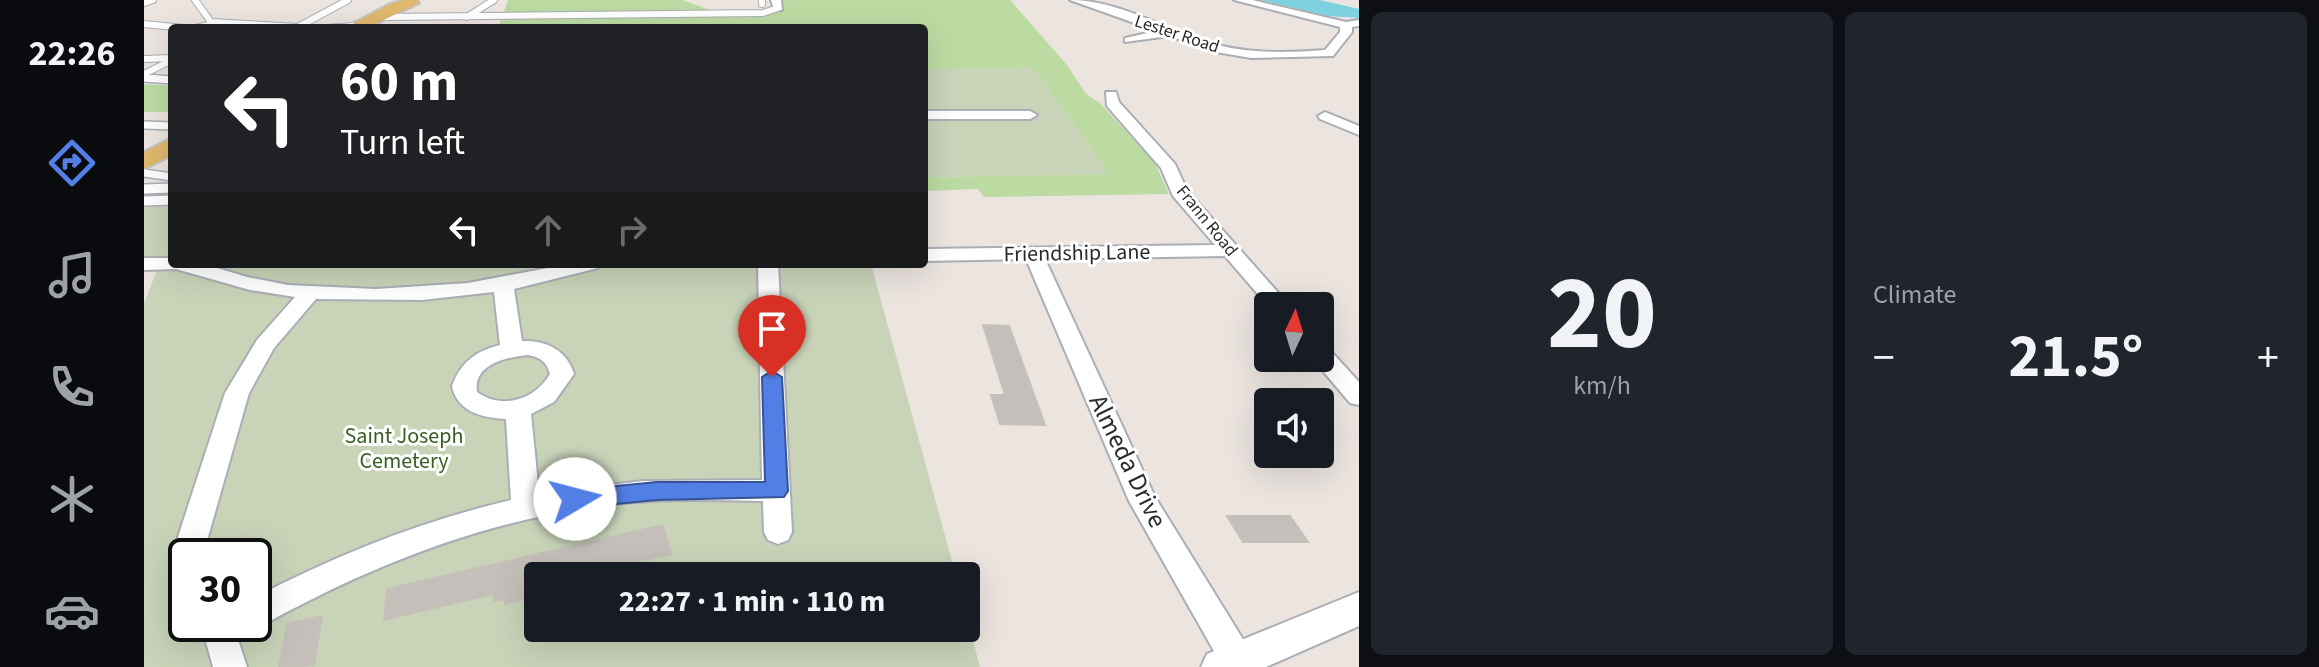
<!DOCTYPE html>
<meta charset="utf-8">
<style>
body{margin:0;font-family:"Source Sans 3",sans-serif;background:#20242c;color:#f1f3f6;height:100vh;display:flex;flex-direction:column;font-size:30px;white-space:nowrap}
*{box-sizing:border-box;margin:0}
p{font-size:26px;color:#9ea1a6}
.icon{flex:none;width:44px;height:44px;fill:none;stroke:currentColor;stroke-width:2;stroke-linecap:round;stroke-linejoin:round}
.map{position:relative;flex:1;overflow:hidden}
.sheet{display:flex;flex-direction:column;gap:12px;padding:12px;background:#0d0f14;width:960px}
.sheet>*{flex:none}
.hud{position:absolute;left:24px;top:24px;width:760px;height:244px;border-radius:8px;box-shadow:0 8px 32px #0002;background:#202124;color:#fff;overflow:hidden}
.needle{width:52px;rotate:4deg}
.tools{position:absolute;left:1110px;top:292px;display:grid;gap:16px}
.tools a{display:grid;place-items:center;width:80px;height:80px;border-radius:8px;background:#171b24;box-shadow:0 8px 32px #0002;font-size:40px}
.speed{position:absolute;left:24px;top:538px;display:flex;gap:16px;font-size:40px;font-weight:700;text-align:center}
.speed>*{display:grid;place-content:center;width:104px;height:104px;border-radius:50%;background:#171b24;box-shadow:0 8px 32px #0002;line-height:1}
.speed .limit{border:4px solid #111;border-radius:12px;background:#fff;color:#111}
.pin{position:absolute;display:grid;place-items:center;width:68px;height:68px;color:#fff;margin:-82px -34px;border-radius:50% 50% 50% 0;rotate:-45deg;box-shadow:0 0 8px #0007}
.pin .icon{rotate:45deg}
.me{position:absolute;width:88px;margin:-44px;rotate:82deg;stroke-linejoin:round;filter:drop-shadow(0 0 6px #0008)}
.turn{display:flex;align-items:center;gap:28px;height:168px;padding:0 40px;font-size:36px}
.turn .icon{width:104px;height:104px;stroke-width:2.5}
.turn b{display:block;font-size:56px;line-height:68px}
.lanes{display:flex;align-items:center;height:76px;padding:0 40px;background:#0003;justify-content:center;gap:40px;direction:ltr}
.lanes .off{opacity:.35}
.big{font-size:60px;font-weight:700;line-height:1.1}
.sheet .tile{flex:1;display:flex;flex-direction:column;justify-content:center;gap:12px;min-width:0;padding:0 28px;border-radius:12px;background:#20242c}
.sheet .dial{align-items:center;gap:0}
.dial b{font-size:104px;line-height:1}
.heat{display:flex;justify-content:space-between;align-items:center;font-size:44px;direction:ltr}
.sheet .tiles{flex:1;display:grid;gap:12px;grid-template-columns:repeat(2,1fr)}
.trip{position:absolute;left:380px;top:562px;width:456px;height:80px;border-radius:8px;background:#171b24;box-shadow:0 8px 32px #0002;font-weight:700;line-height:80px;text-align:center}
main{display:flex;flex:1;min-height:0}
.menu{display:flex;flex-direction:column;width:144px;justify-content:space-around;align-items:center;background:#090b0e;color:#9ea1a6}
.menu .icon{width:56px;height:56px}
.menu .current{color:#527fe5}
.menu b{font-size:36px;color:#f1f3f6}
.map>svg:first-child{display:block}
.green{fill:#bcdba2}
.cemetery{fill:#c8d3b8;fill-rule:evenodd}
.water{fill:#7ed2e0}
.building{fill:#c4bfba;stroke:#c6c0b8;stroke-width:2}
.lines{fill:none;stroke-linecap:round;stroke-linejoin:round}
.service-far2-casing{stroke:#abaeb5;stroke-width:8}
.service-far1-casing{stroke:#abaeb5;stroke-width:10}
.service-casing{stroke:#abaeb5;stroke-width:12}
.minor-casing{stroke:#abaeb5;stroke-width:4}
.tertiary-casing{stroke:#abaeb5;stroke-width:4}
.primary-casing{stroke:#c4c4c4;stroke-width:4}
.service-far2{stroke:#fff;stroke-width:6}
.service-far1{stroke:#fff;stroke-width:7}
.service{stroke:#fff;stroke-width:9}
.minor{fill:#fff;fill-rule:evenodd}
.tertiary{fill:#fff;fill-rule:evenodd}
.primary{fill:#e0b86e;fill-rule:evenodd}
.route{fill:#527fe5;stroke:#355395;stroke-width:2}
.labels{text-anchor:middle;dominant-baseline:central;stroke-width:6;stroke-linejoin:round;paint-order:stroke}
.far-street-label{font-size:18px;fill:#2b2b2b;stroke:#fff}
.street-label{font-size:22px;fill:#2b2b2b;stroke:#fff}
.park-label{font-size:22px;fill:#376023;stroke:#fff}
.near-street-label{font-size:26px;fill:#2b2b2b;stroke:#fff}
</style>
<main>
<nav class="menu">
<b>22:26</b>
<svg class="icon current" aria-label="directions" viewBox="0 0 24 24"><path d="M12 3l9 9-9 9-9-9zM9 14v-3h6M13 9l2 2-2 2"/></svg>
<svg class="icon" aria-label="music" viewBox="0 0 24 24"><path d="M9 18V5l10-2v13"/><circle cx="6" cy="18" r="3"/><circle cx="16" cy="16" r="3"/></svg>
<svg class="icon" aria-label="phone" viewBox="0 0 24 24"><path d="M5 4h4l2 5-3 2q2 4 5 5l2-3 5 2v4C11 20 4 13 5 4z"/></svg>
<svg class="icon" aria-label="climate" viewBox="0 0 24 24"><path d="M12 3v18M4 7l16 10M4 17L20 7"/></svg>
<svg class="icon" aria-label="car" viewBox="0 0 24 24"><path d="M5 17H2v-5l4-1 3-4h7l3 4 3 1v5h-3M9 17h6M6 11h13"/><circle cx="7" cy="17" r="2"/><circle cx="17" cy="17" r="2"/></svg>
</nav>
<div class="map">
<svg width="1215" height="667" viewBox="0 0 1215 667">
<rect width="100%" height="100%" fill="#ebe4df"/>
<path class="green" d="M 364,0 L 538,0 L 569,11 L 631,12 L 633,0 L 866,0 L 923,65 L 942,94 L 956,103 L 1011,163 L 1025,194 L 840,197 L 834,189 L 780,191 L 780,177 L 962,174 L 955,159 L 889,68 L 780,69 L 780,28 L 354,28 Z
M 0,84 L 28,86 L 28,112 L 0,112 Z"/>
<path class="cemetery" d="M 889,68 L 955,159 L 963,174 L 780,177 L 780,69 Z
M 0,197 L 28,197 L 28,264 L 727,264 L 812,576 L 394,576 L 394,628 L 822,628 L 822,615 L 836,667 L 0,667 L 0,304 L 12,272 L 0,271 ZM 42,556 L 110,556 L 110,624 L 42,624 Z"/>
<path class="water" d="M 1117,0 L 1176,0 L 1215,9 L 1215,18 L 1183,16 Z"/>
<path class="building" d="M 839,325 L 865,326 L 901,425 L 856,424 L 847,395 L 861,395 Z
M 1083,516 L 1146,516 L 1164,542 L 1099,542 Z
M 519,525 L 527,554 L 434,576 L 394,576 L 394,596 L 361,604 L 361,599 L 350,601 L 349,594 L 240,620 L 243,589 Z
M 178,616 L 170,665 L 135,667 L 143,624 Z"/>
<g class="lines">
<defs>
<path id="service-far2" d="M 51,0 L 67,22 L 154,27
M 618,0 L 618,4
M 0,3 L 9,0
M 242,17 L 619,13 L 634,8
M 323,17 L 350,0
M 0,24 L 40,28
M 52,28 L 73,23
M 170,28 L 154,27 L 204,0
M 183,28 L 209,26
M 0,59 L 27,58
M 0,74 L 28,60
M 0,78 L 20,79"/>
<path id="service-far1" d="M 0,78 L 28,80
M 0,125 L 28,126
M 0,173 L 28,177"/>
<path id="service" d="M 0,189 L 28,188
M 0,201 L 28,200"/>
<path id="minor" d="M 627,0 L 637,0 L 638,10 L 630,10 Z
M 926,0 C 974,0 1018,28 1063,42 C 1101,54 1142,53 1181,50 L 1196,32 L 1196,27 L 1090,0 L 1108,0 L 1202,22 L 1215,20 L 1215,26 L 1208,27 L 1208,32 L 1189,56 L 1107,58 L 1072,52 L 1025,36 L 981,42 L 981,38 L 1013,31 Z
M 962,92 L 972,92 L 975,102 L 1031,164 L 1043,190 L 1146,306 L 1124,306 L 1081,256 L 901,259 L 1011,497 L 1105,649 L 1110,660 L 1107,667 L 1079,667 L 985,501 L 882,259 L 780,261 L 780,249 L 1071,245 L 1029,196 L 1017,168 L 963,106 Z
M 780,111 L 886,111 L 893,115 L 886,119 L 780,119 Z
M 1181,112 L 1215,126 L 1215,135 L 1176,119 L 1174,116 Z
M 0,258 L 28,258 L 28,264 L 60,264 L 103,277 L 144,285 L 232,289 L 324,283 L 425,264 L 457,264 L 454,268 L 370,289 L 378,341 C 402,340 423,350 430,374 L 410,402 L 387,414 L 395,494 L 499,481 L 618,480 L 614,264 L 634,264 L 648,532 L 644,540 L 634,544 L 624,540 L 620,532 L 619,501 C 564,500 508,498 454,506 C 335,523 226,566 121,624 L 110,628 L 99,624 L 110,624 L 110,598 C 192,555 277,521 367,500 L 362,419 C 339,418 313,412 308,386 C 317,362 332,351 356,345 L 350,292 L 278,300 L 172,299 L 130,348 L 105,393 L 64,537 L 67,556 L 42,556 L 42,565 L 34,537 L 81,393 L 113,340 L 151,297 L 106,290 L 32,269 L 0,270 ZM 384,355 C 396,357 403,362 406,374 C 391,400 358,410 333,392 C 329,364 363,357 384,355 Z
M 1176,346 L 1184,348 L 1215,382 L 1215,405 L 1206,403 L 1168,358 L 1176,358 Z
M 57,624 L 89,624 L 103,667 L 69,667 Z"/>
<path id="tertiary" d="M 1215,592 L 1215,626 L 1122,667 L 1057,667 L 1063,654 Z"/>
<path id="primary" d="M 260,0 L 273,0 L 275,3 L 223,28 L 201,28 L 246,4 Z
M 28,138 L 28,155 L 0,169 L 0,152 Z"/>
</defs>
<use href="#service-far2" class="service-far2-casing"/>
<use href="#service-far1" class="service-far1-casing"/>
<use href="#service" class="service-casing"/>
<use href="#minor" class="minor-casing"/>
<use href="#tertiary" class="tertiary-casing"/>
<use href="#primary" class="primary-casing"/>
<use href="#service-far2" class="service-far2"/>
<use href="#service-far1" class="service-far1"/>
<use href="#service" class="service"/>
<use href="#minor" class="minor"/>
<use href="#tertiary" class="tertiary"/>
<use href="#primary" class="primary"/>
</g>
<path class="route" d="M 628,371 L 638,377 L 644,491 L 640,497 L 513,500 L 431,508 L 423,506 L 420,499 L 423,493 L 431,490 L 513,482 L 621,482 L 618,377 Z"/>
<g class="labels">
<g class="far-street-label">
<text transform="translate(1033 34) rotate(18)">Lester Road</text>
<text transform="translate(1063 221) rotate(51)">Frann Road</text>
</g>
<g class="street-label">
<text transform="translate(933 253) rotate(-1)">Friendship Lane</text>
</g>
<g class="park-label">
<text x="260" y="436">Saint Joseph<tspan x="260" dy="25">Cemetery</tspan></text>
</g>
<g class="near-street-label">
<text transform="translate(984 461) rotate(64)">Almeda Drive</text>
</g>
</g>
</svg>
<div class="tools">
<a><svg class="needle" viewBox="-14 -14 28 28"><path d="M0-13l5 13h-10z" fill="#e53935"/><path d="M0 13l5-13h-10z" fill="#9ea1a6"/></svg></a>
<a><svg class="icon" aria-label="sound" viewBox="0 0 24 24"><path d="M4 9h4l5-4v14l-5-4H4zM17 9q2 3 0 6"/></svg></a>
</div>
<div class="speed"><div class="limit">30</div></div>
<div class="pin" style="left:628px;top:377px;background:#d93025"><svg class="icon" aria-label="arrive" viewBox="0 0 24 24"><path d="M6 21V4h12l-3 4 3 4H6"/></svg></div>
<svg class="me" style="left:431px;top:499px" viewBox="-20 -20 40 40"><circle r="19" fill="#fff"/><path d="M0-13L10 11 0 6-10 11z" fill="#527fe5"/></svg>
<div class="trip">22:27 · 1 min · 110 m</div>
<div class="hud">
<div class="turn"><svg class="icon" aria-label="left" viewBox="0 0 24 24"><path d="M17 20v-9H6M10 6l-5 5 5 5"/></svg><div><b>60 m</b>Turn left</div></div>
<div class="lanes"><svg class="icon" aria-label="left" viewBox="0 0 24 24"><path d="M17 20v-9H6M10 6l-5 5 5 5"/></svg><svg class="icon off" aria-label="ahead" viewBox="0 0 24 24"><path d="M12 20V5M6 11l6-6 6 6"/></svg><svg class="icon off" aria-label="right" viewBox="0 0 24 24"><path d="M7 20v-9h11M14 6l5 5-5 5"/></svg></div>
</div>
</div>
<section class="sheet">
<div class="tiles">
<div class="tile dial"><b>20</b><p>km/h</p></div>
<div class="tile"><p>Climate</p>
<div class="heat"><a>−</a><b class="big">21.5°</b><a>+</a></div>
</div>
</div>
</section>
</main>
